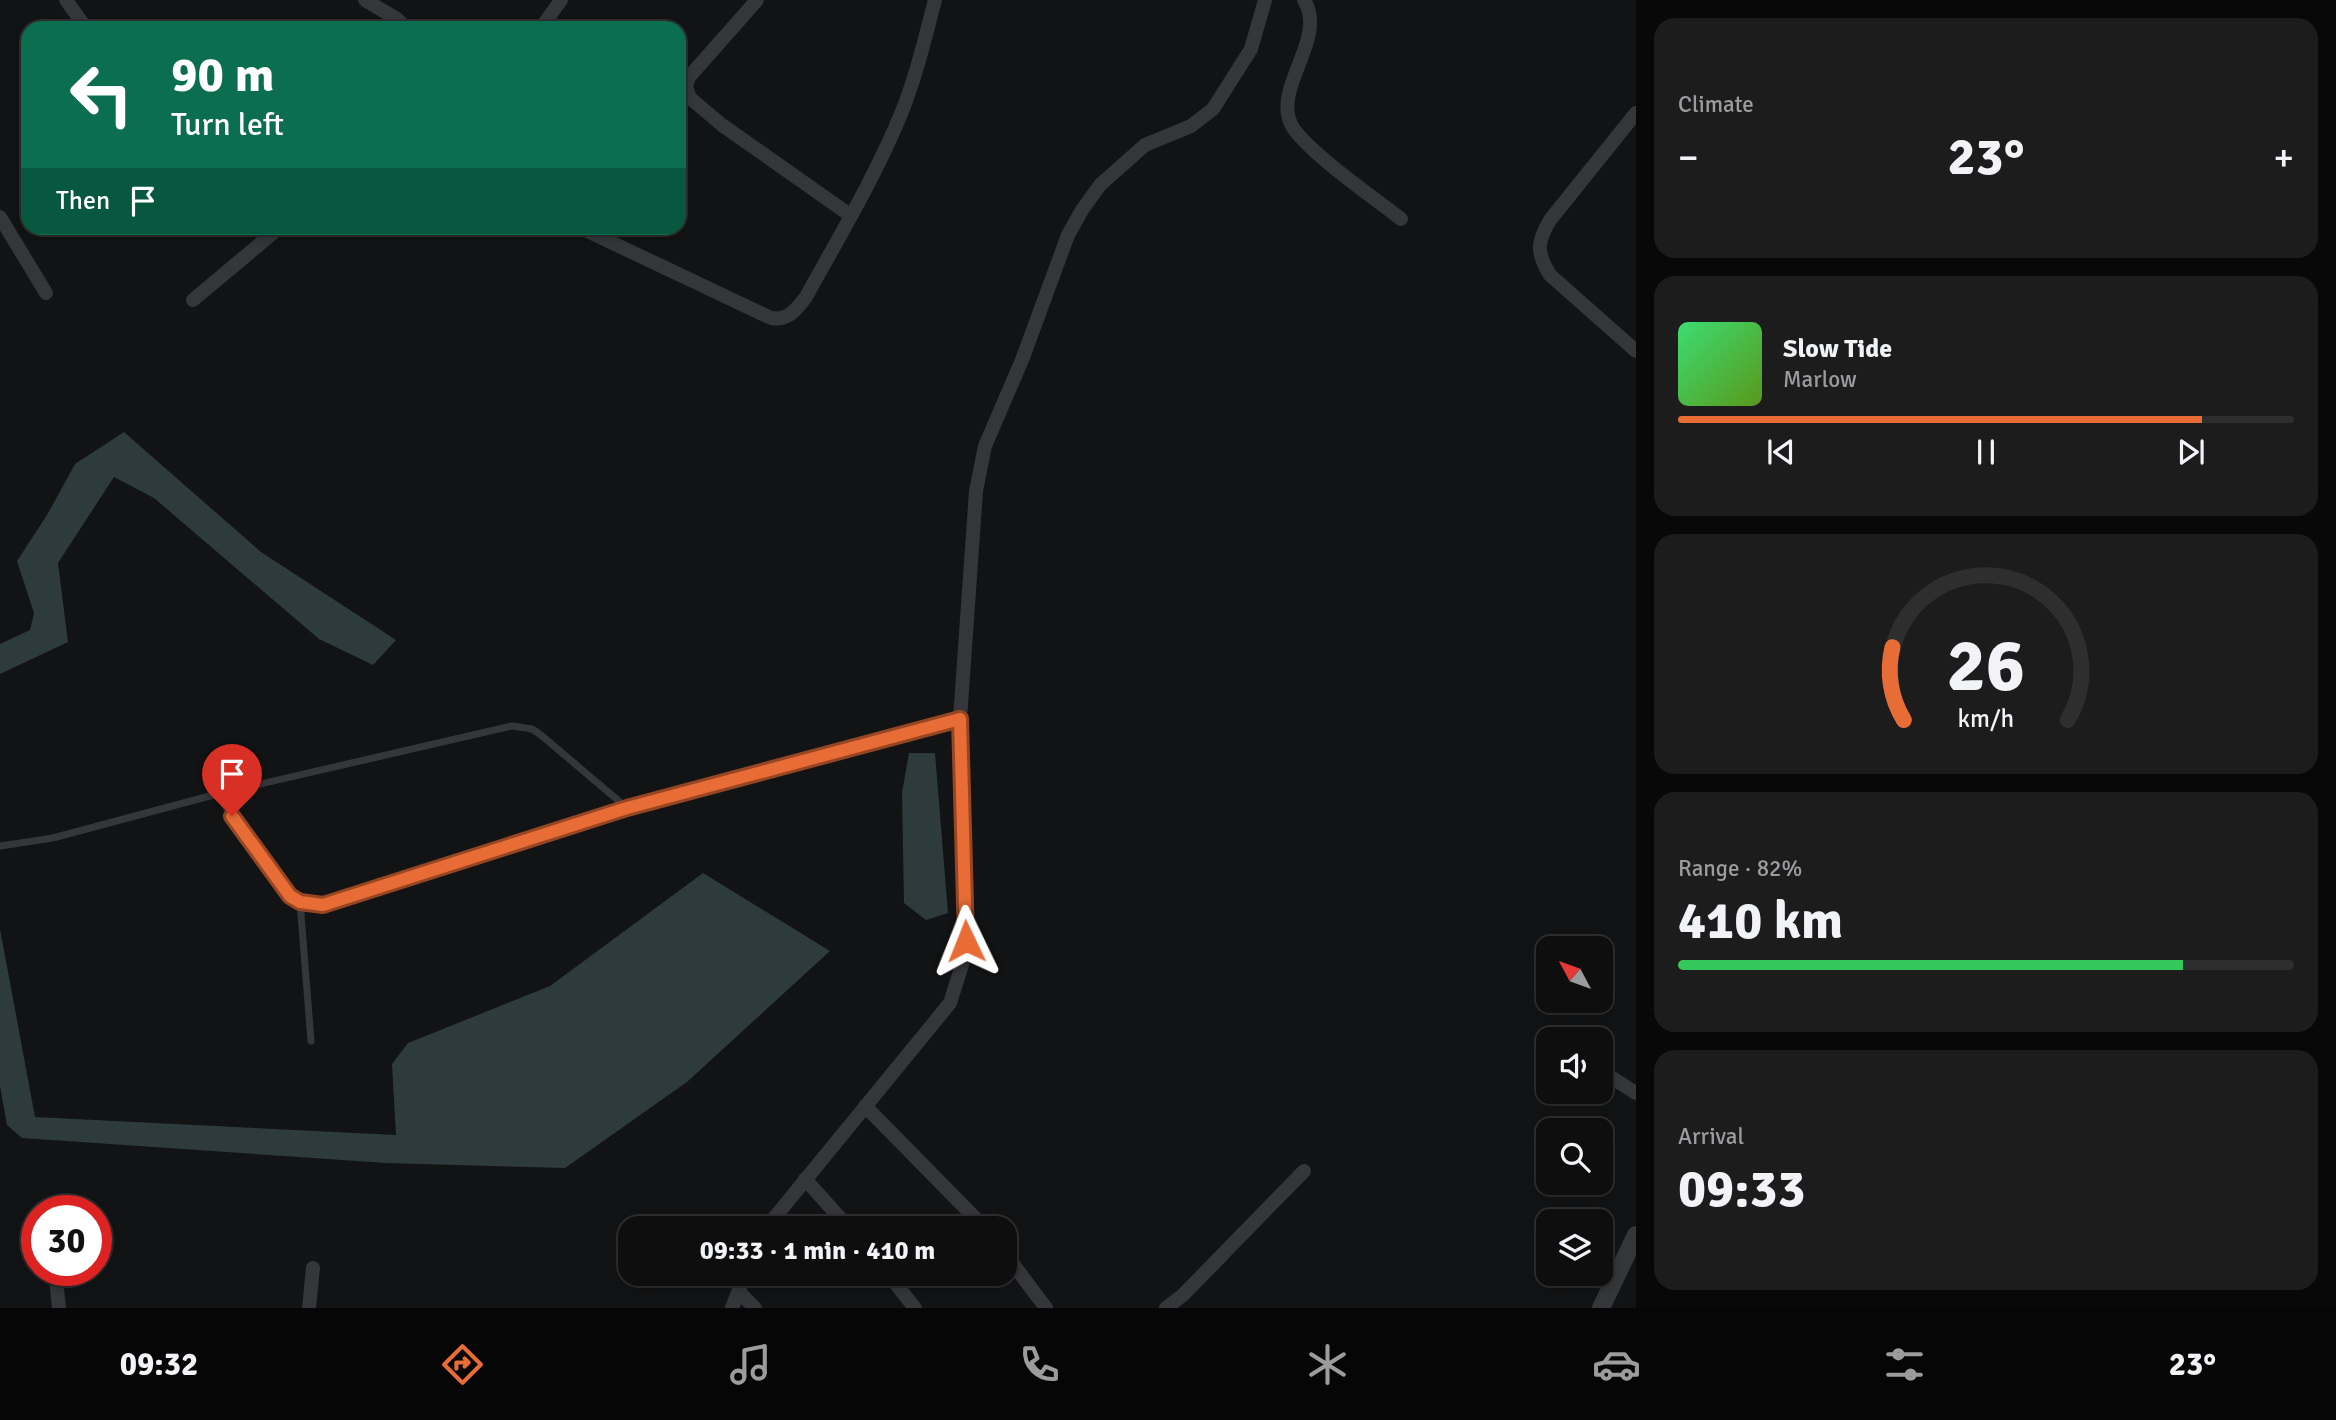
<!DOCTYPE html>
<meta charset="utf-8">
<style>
body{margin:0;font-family:Signika,sans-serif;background:#1c1c1d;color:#f1f3f6;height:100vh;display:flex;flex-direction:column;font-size:26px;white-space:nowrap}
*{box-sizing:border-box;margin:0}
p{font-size:23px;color:#9b9c9e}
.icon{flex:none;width:38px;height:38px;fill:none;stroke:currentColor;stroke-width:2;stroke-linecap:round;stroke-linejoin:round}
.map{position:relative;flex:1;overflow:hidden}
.side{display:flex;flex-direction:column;gap:18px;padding:18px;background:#080808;width:700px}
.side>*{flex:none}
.banner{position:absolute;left:21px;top:21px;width:665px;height:214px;border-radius:21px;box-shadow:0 4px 10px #0003,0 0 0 2px #2e2e2f;background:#0b6e4f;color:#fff;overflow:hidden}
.needle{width:46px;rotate:311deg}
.buttons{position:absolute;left:1536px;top:936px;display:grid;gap:14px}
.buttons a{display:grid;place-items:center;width:77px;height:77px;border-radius:14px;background:#0e0e0f;box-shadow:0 4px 10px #0003,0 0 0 2px #2e2e2f;font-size:35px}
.speed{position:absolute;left:21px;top:1195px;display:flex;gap:14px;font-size:35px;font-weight:700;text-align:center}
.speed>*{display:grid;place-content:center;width:91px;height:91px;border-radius:50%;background:#0e0e0f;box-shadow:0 4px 10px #0003,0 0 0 2px #2e2e2f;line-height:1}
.speed .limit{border:10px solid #d22;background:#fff;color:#111}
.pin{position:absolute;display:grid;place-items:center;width:60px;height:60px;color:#fff;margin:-72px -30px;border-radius:50% 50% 50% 0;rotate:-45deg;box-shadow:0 0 7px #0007}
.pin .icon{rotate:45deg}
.me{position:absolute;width:77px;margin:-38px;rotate:358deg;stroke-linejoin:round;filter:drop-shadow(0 0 5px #0008)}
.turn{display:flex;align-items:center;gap:24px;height:147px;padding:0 35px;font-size:32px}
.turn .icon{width:91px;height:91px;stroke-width:2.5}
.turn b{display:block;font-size:49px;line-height:60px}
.then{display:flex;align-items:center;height:66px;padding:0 35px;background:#0003;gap:14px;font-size:26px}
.big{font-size:52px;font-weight:700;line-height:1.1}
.side .card{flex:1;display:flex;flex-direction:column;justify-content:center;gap:10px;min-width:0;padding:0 24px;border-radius:21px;background:#1c1c1d}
.side .dial{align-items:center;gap:0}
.dial svg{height:182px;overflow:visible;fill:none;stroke:#2e2e2f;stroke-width:7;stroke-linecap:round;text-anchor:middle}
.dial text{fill:#f1f3f6;stroke:none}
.song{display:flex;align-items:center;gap:21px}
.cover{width:84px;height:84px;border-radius:10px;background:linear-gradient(135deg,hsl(140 70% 55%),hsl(90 70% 35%))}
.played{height:7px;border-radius:4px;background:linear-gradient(90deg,#e86c36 85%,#2e2e2f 85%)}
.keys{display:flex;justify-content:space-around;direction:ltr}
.heat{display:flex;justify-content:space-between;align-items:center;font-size:38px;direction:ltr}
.charge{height:10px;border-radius:5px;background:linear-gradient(90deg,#34c759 82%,#2e2e2f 0)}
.trip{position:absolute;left:618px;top:1216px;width:399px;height:70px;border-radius:21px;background:#0e0e0f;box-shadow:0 4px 10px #0003,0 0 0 2px #2e2e2f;font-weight:700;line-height:70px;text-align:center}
.tabs{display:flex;height:112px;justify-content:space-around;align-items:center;background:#060606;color:#9b9c9e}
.tabs .icon{width:49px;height:49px}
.tabs .on{color:#e86c36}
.tabs b{font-size:32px;color:#f1f3f6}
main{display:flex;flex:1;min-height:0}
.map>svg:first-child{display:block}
.water{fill:#2d3b3c}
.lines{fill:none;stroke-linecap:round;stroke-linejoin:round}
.service{stroke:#343639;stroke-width:7}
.minor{stroke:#343639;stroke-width:14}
.tertiary{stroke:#343639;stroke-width:18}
.route-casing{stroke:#974623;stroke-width:18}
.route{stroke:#e86c36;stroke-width:12}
</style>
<main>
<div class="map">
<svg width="1636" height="1308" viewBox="0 0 1636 1308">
<rect width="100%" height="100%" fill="#121314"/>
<path class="water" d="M 124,432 L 261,552 L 396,640 L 373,665 L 319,639 L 154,498 L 114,477 L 58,563 L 68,642 L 0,674 L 0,644 L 30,630 L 34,613 L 17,561 L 47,515 L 75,464 Z
M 909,753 L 935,753 L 948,913 L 926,920 L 904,903 L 902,793 Z
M 703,873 L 830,951 L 687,1082 L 565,1168 L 386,1163 L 22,1138 L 7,1125 L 0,1086 L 0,929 L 35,1117 L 396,1135 L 392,1064 L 408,1043 L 550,986 Z"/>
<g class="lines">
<path class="service" d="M 217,794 C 236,821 271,885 297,900 C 304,905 314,904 323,905 L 627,808 L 960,719
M 0,846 L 53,838 L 217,794 L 512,726 L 532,729 L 541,735 L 627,808
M 300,902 L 311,1041"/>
<path class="minor" d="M 66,0 L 86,28
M 365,0 L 397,19 L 406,28
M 757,0 L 689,77 L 686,87 L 690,98 L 722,125 L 850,215
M 1304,0 C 1328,38 1273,87 1291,124 C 1303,149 1376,199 1401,219
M 541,28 L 561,0
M 1636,113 L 1550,220 C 1537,242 1536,252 1550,275 L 1636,351
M 0,217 L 46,293
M 581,228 L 771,318 C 788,321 796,310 806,297 C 839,237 875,177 901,114 C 916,77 925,38 935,0
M 193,300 L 279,228
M 1601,1071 L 1636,1093
M 865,1106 L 985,1228
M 805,1179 L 849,1228
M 766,1228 L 950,1003 L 962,965 L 966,941 L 960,719 L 976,491 L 985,446 L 1022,360 L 1068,235 L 1082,210 L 1100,185 L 1145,145 L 1191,126 L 1213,109 L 1251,49 L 1265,0
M 1004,1252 L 1046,1308
M 55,1270 L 59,1308
M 888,1274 L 915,1308
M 739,1292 L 755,1308
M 309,1308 L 313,1268
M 732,1308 L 745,1274
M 1166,1308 L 1183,1295 L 1304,1171"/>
<path class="tertiary" d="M 1601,1308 L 1636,1235"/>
</g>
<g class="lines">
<defs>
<path id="route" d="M 232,816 L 290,896 L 300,902 L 323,905 L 627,808 L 960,719 L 966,941"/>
</defs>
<use href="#route" class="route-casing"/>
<use href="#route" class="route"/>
</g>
</svg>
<div class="buttons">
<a><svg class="needle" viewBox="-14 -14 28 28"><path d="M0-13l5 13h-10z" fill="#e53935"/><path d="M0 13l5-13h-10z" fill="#9b9c9e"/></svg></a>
<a><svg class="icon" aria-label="sound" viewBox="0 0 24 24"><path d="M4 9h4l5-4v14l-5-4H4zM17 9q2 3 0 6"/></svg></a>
<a><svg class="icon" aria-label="search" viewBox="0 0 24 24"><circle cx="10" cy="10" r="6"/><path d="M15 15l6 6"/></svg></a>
<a><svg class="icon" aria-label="layers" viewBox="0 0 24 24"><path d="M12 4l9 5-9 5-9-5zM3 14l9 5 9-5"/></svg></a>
</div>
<div class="speed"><div class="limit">30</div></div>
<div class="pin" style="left:232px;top:816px;background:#d93025"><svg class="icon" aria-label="arrive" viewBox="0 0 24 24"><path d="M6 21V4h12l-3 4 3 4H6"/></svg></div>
<svg class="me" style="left:966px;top:941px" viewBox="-20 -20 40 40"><path d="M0-17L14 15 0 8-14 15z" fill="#e86c36" stroke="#fff" stroke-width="4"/></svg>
<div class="trip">09:33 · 1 min · 410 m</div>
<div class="banner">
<div class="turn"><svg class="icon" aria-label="left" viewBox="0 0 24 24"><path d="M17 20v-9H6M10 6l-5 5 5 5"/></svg><div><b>90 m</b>Turn left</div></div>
<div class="then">Then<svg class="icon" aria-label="arrive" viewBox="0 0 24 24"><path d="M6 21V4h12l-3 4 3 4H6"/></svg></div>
</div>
</div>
<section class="side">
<div class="card"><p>Climate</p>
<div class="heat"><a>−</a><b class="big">23°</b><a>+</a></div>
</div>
<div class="card">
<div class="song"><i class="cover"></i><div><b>Slow Tide</b><p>Marlow</p></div></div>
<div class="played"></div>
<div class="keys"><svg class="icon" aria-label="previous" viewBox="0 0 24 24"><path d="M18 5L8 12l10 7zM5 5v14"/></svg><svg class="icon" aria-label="pause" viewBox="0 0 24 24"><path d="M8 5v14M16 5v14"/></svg><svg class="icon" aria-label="next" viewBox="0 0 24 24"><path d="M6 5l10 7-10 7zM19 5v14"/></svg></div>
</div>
<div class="card dial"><svg viewBox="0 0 100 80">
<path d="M14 69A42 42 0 1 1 86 69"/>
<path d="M14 69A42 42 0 0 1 9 37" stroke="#e86c36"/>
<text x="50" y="56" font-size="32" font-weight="700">26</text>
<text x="50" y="72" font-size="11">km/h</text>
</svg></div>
<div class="card"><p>Range · 82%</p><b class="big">410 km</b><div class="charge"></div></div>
<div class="card"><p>Arrival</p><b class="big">09:33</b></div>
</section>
</main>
<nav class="tabs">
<b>09:32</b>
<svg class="icon on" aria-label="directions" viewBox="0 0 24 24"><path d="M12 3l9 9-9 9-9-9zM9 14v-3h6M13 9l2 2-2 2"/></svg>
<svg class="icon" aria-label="music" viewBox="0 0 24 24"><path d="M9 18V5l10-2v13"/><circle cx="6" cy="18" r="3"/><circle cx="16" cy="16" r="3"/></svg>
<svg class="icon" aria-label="phone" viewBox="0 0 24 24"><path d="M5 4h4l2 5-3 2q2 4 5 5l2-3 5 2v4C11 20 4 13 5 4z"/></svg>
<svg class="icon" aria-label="climate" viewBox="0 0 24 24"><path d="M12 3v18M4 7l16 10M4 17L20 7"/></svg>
<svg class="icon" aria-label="car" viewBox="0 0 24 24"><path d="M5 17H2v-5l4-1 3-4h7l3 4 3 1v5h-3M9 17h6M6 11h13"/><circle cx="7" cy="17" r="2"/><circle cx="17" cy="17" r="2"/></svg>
<svg class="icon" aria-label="filters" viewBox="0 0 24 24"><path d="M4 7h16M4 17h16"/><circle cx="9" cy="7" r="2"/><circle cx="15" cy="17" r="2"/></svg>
<b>23°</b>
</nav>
